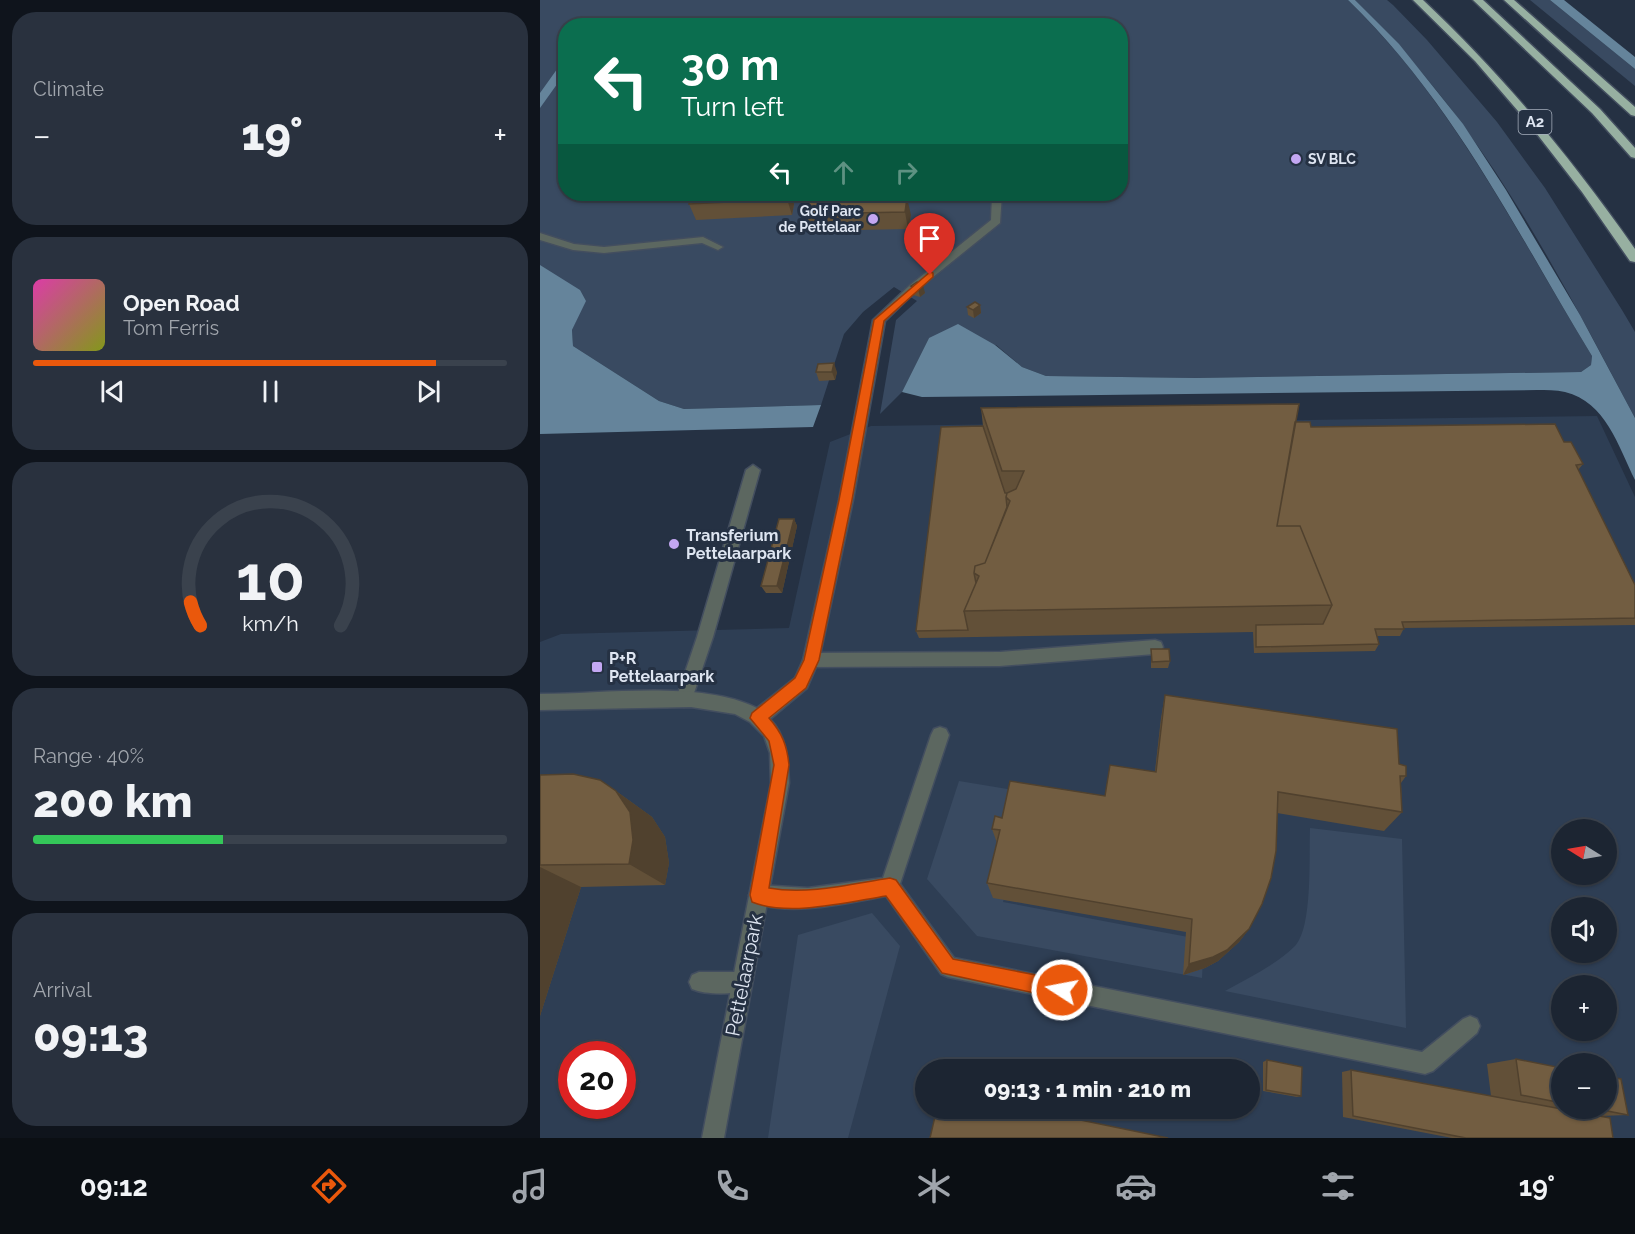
<!DOCTYPE html>
<meta charset="utf-8">
<style>
body{margin:0;font-family:Raleway,sans-serif;background:#29313e;color:#f1f3f6;height:100vh;display:flex;flex-direction:column;font-size:22px;white-space:nowrap}
*{box-sizing:border-box;margin:0}
p{font-size:20px;color:#a0a5ac}
.icon{flex:none;width:33px;height:33px;fill:none;stroke:currentColor;stroke-width:2;stroke-linecap:round;stroke-linejoin:round}
.map{position:relative;flex:1;overflow:hidden}
.panel{display:flex;flex-direction:column;gap:12px;padding:12px;background:#0f141c;width:540px}
.panel>*{flex:none}
.top-card{position:absolute;left:18px;top:18px;width:570px;height:183px;border-radius:24px;box-shadow:0 2px 4px #0004,0 0 0 2px #3a424d;background:#0b6e4f;color:#fff;overflow:hidden}
.needle{width:39px;rotate:281deg}
.fabs{position:absolute;left:1011px;top:819px;display:grid;gap:12px}
.fabs a{display:grid;place-items:center;width:66px;height:66px;border-radius:50%;background:#1c2532;box-shadow:0 2px 4px #0004,0 0 0 2px #3a424d;font-size:30px}
.speed{position:absolute;left:18px;top:1041px;display:flex;gap:12px;font-size:30px;font-weight:700;text-align:center}
.speed>*{display:grid;place-content:center;width:78px;height:78px;border-radius:50%;background:#1c2532;box-shadow:0 2px 4px #0004,0 0 0 2px #3a424d;line-height:1}
.speed .limit{border:9px solid #d22;background:#fff;color:#111}
.pin{position:absolute;display:grid;place-items:center;width:51px;height:51px;color:#fff;margin:-62px -26px;border-radius:50% 50% 50% 0;rotate:-45deg;box-shadow:0 0 6px #0007}
.pin .icon{rotate:45deg}
.me{position:absolute;width:66px;margin:-33px;rotate:281deg;stroke-linejoin:round;filter:drop-shadow(0 0 4px #0008)}
.turn{display:flex;align-items:center;gap:21px;height:126px;padding:0 24px;font-size:27px}
.turn .icon{width:78px;height:78px;stroke-width:2.5}
.turn b{display:block;font-size:42px;line-height:51px}
.lanes{display:flex;align-items:center;height:57px;padding:0 24px;background:#0003;justify-content:center;gap:30px;direction:ltr}
.lanes .off{opacity:.35}
.big{font-size:45px;font-weight:800;line-height:1.1}
.panel .card{flex:1;display:flex;flex-direction:column;justify-content:center;gap:9px;min-width:0;padding:0 21px;border-radius:24px;background:#29313e}
.panel .dial{align-items:center;gap:0}
.dial svg{height:156px;overflow:visible;fill:none;stroke:#3a424d;stroke-width:7;stroke-linecap:round;text-anchor:middle}
.dial text{fill:#f1f3f6;stroke:none}
.song{display:flex;align-items:center;gap:18px}
.cover{width:72px;height:72px;border-radius:9px;background:linear-gradient(135deg,hsl(320 70% 55%),hsl(70 70% 35%))}
.played{height:6px;border-radius:3px;background:linear-gradient(90deg,#ea580c 85%,#3a424d 85%)}
.keys{display:flex;justify-content:space-around;direction:ltr}
.heat{display:flex;justify-content:space-between;align-items:center;font-size:33px;direction:ltr}
.charge{height:9px;border-radius:4px;background:linear-gradient(90deg,#34c759 40%,#3a424d 0)}
.trip{position:absolute;left:375px;top:1059px;width:345px;height:60px;border-radius:30px;background:#1c2532;box-shadow:0 2px 4px #0004,0 0 0 2px #3a424d;font-weight:800;line-height:60px;text-align:center}
.menu{display:flex;height:96px;justify-content:space-around;align-items:center;background:#0b0f14;color:#a0a5ac}
.menu .icon{width:42px;height:42px}
.menu .selected{color:#ea580c}
.menu b{font-size:27px;color:#f1f3f6}
main{display:flex;flex:1;min-height:0}
.map>svg:first-child{display:block}
.built{fill:#2e3e54;fill-rule:evenodd}
.green{fill:#394a61;fill-rule:evenodd}
.water{fill:#65849b}
.lines{fill:none;stroke-linecap:round;stroke-linejoin:round}
.service-casing{stroke:#434e5f;stroke-width:3}
.minor-casing{stroke:#434e5f;stroke-width:3}
.motorway-casing{stroke:#434e5f;stroke-width:3}
.service{fill:#5c6760;fill-rule:evenodd}
.minor{fill:#5c6760;fill-rule:evenodd}
.motorway{fill:#97b0a1;fill-rule:evenodd}
.wall{fill:#625038}
.shaded-wall{fill:#50412e}
.building{fill:#725d41;stroke:#50412e;stroke-width:1.5}
.route{fill:#ea580c;stroke:#983908;stroke-width:1.5}
.poi-dot{fill:#c3a7f2;stroke:#253143;stroke-width:2}
.labels{text-anchor:middle;dominant-baseline:central;stroke-width:6;stroke-linejoin:round;paint-order:stroke}
.far-poi-label{font-size:14px;font-weight:bold;fill:#dee5f1;stroke:#253143;text-anchor:start}
.shield{fill:#253143;stroke:#a6afbd;stroke-width:1.5}
.shield-label{font-size:15px;font-weight:bold;fill:#dee5f1}
.poi-label{font-size:16px;font-weight:bold;fill:#dee5f1;stroke:#253143;text-anchor:start}
.near-street-label{font-size:20px;fill:#dee5f1;stroke:#253143}
</style>
<main>
<section class="panel">
<div class="card"><p>Climate</p>
<div class="heat"><a>−</a><b class="big">19°</b><a>+</a></div>
</div>
<div class="card">
<div class="song"><i class="cover"></i><div><b>Open Road</b><p>Tom Ferris</p></div></div>
<div class="played"></div>
<div class="keys"><svg class="icon" aria-label="previous" viewBox="0 0 24 24"><path d="M18 5L8 12l10 7zM5 5v14"/></svg><svg class="icon" aria-label="pause" viewBox="0 0 24 24"><path d="M8 5v14M16 5v14"/></svg><svg class="icon" aria-label="next" viewBox="0 0 24 24"><path d="M6 5l10 7-10 7zM19 5v14"/></svg></div>
</div>
<div class="card dial"><svg viewBox="0 0 100 80">
<path d="M14 69A42 42 0 1 1 86 69"/>
<path d="M14 69A42 42 0 0 1 9 57" stroke="#ea580c"/>
<text x="50" y="56" font-size="32" font-weight="700">10</text>
<text x="50" y="72" font-size="11">km/h</text>
</svg></div>
<div class="card"><p>Range · 40%</p><b class="big">200 km</b><div class="charge"></div></div>
<div class="card"><p>Arrival</p><b class="big">09:13</b></div>
</section>
<div class="map">
<svg width="1095" height="1138" viewBox="0 0 1095 1138">
<rect width="100%" height="100%" fill="#253143"/>
<path class="built" d="M 1057,416 L 1095,497 L 1095,1138 L 0,1138 L 0,642 L 21,634 L 249,628 L 290,442 L 331,426 ZM 1022,830 L 1066,830 L 1066,874 L 1022,874 ZM 1022,908 L 1066,908 L 1066,952 L 1022,952 ZM 1022,986 L 1066,986 L 1066,1030 L 1022,1030 ZM 32,1054 L 82,1054 L 82,1106 L 32,1106 ZM 1022,1064 L 1066,1064 L 1066,1108 L 1022,1108 ZM 386,1070 L 710,1070 L 710,1108 L 386,1108 Z"/>
<path class="green" d="M 0,0 L 808,0 C 914,103 976,232 1052,356 L 1051,365 L 1041,372 L 656,378 L 506,376 L 482,367 L 456,345 L 389,338 L 362,392 L 340,414 L 356,320 L 377,301 L 354,287 L 323,312 L 304,334 L 281,405 L 144,409 L 119,401 L 33,346 L 32,330 L 45,301 L 0,267 ZM 26,26 L 580,26 L 580,194 L 26,194 Z
M 815,0 L 847,0 L 853,5 L 887,40 L 957,122 L 1005,188 L 1082,310 L 1095,332 L 1095,418 C 1042,318 989,215 922,124 C 890,79 853,39 815,0 Z
M 990,0 L 1010,0 L 1095,69 L 1095,86 Z
M 419,781 L 491,793 L 463,902 L 664,940 L 662,978 L 437,936 L 387,879 Z
M 770,828 L 862,839 L 866,1028 L 685,991 C 708,978 736,965 755,946 C 773,928 769,854 770,828 Z
M 332,913 L 360,946 L 308,1138 L 228,1138 L 258,935 Z"/>
<path class="water" d="M 808,0 L 815,0 L 859,44 L 923,124 L 966,190 L 1040,315 L 1095,418 L 1095,480 C 1078,446 1066,402 1025,392 C 1016,390 1006,390 997,390 L 382,397 L 362,392 L 389,338 L 418,324 L 455,345 L 482,367 L 506,376 L 656,378 L 1041,372 L 1051,365 L 1052,356 C 976,231 915,104 808,0 Z
M 1010,0 L 1024,0 L 1095,57 L 1095,69 Z
M 25,58 L 25,73 L 0,108 L 0,93 Z
M 0,265 L 40,290 L 46,301 L 32,330 L 33,346 L 119,401 L 144,409 L 281,405 L 273,427 L 0,434 Z"/>
<g class="lines">
<defs>
<path id="service" d="M 0,233 L 34,244 L 64,247 L 163,237 L 183,247 L 178,250 L 162,243 L 64,253 L 33,250 L 0,240 Z
M 213,465 L 220,470 L 173,637 L 152,699 L 150,704 L 144,707 L 138,704 L 136,699 L 157,637 L 206,470 Z
M 615,640 L 621,642 L 623,647 L 621,652 L 615,654 L 460,666 L 271,667 L 265,665 L 263,660 L 265,655 L 271,653 L 460,652 Z
M 400,727 L 406,729 L 409,735 L 360,884 L 414,958 L 882,1052 L 923,1019 L 930,1016 L 937,1019 L 940,1026 L 937,1033 L 893,1071 L 885,1074 L 408,977 L 401,974 L 346,896 C 307,903 249,917 212,902 L 209,895 L 212,888 L 219,885 L 268,888 L 343,878 L 391,735 L 394,729 Z
M 159,972 L 202,972 L 209,975 L 212,982 L 209,989 C 195,995 166,995 152,989 L 149,982 L 152,975 Z"/>
<path id="minor" d="M 452,194 L 462,194 L 460,223 L 377,290 L 345,321 L 313,500 L 279,660 L 267,688 L 230,719 C 247,736 248,760 249,783 L 184,1138 L 162,1138 L 231,783 L 230,753 L 224,736 L 210,722 L 195,714 L 151,707 L 0,710 L 0,694 C 64,694 161,680 217,708 L 255,678 L 263,660 L 299,500 L 333,320 L 369,286 L 451,220 Z"/>
<path id="motorway" d="M 873,0 L 883,0 C 963,75 1032,159 1095,249 L 1095,262 L 1090,261 L 1042,192 L 990,125 L 935,61 Z
M 933,0 L 943,0 L 1060,109 L 1095,148 L 1095,158 L 1091,157 L 1052,113 Z
M 964,0 L 974,0 L 1095,107 L 1095,116 L 1091,115 Z"/>
</defs>
<use href="#service" class="service-casing"/>
<use href="#minor" class="minor-casing"/>
<use href="#motorway" class="motorway-casing"/>
<use href="#service" class="service"/>
<use href="#minor" class="minor"/>
<use href="#motorway" class="motorway"/>
</g>
<path class="wall" d="M 251,194 L 254,204 L 252,215 L 156,220 L 149,204 Z
M 288,194 L 343,194 L 344,198 L 371,215 L 368,229 L 268,231 L 263,214 L 286,200 Z
M 377,282 L 385,293 L 380,297 L 373,295 L 371,286 Z
M 440,305 L 441,313 L 434,318 L 428,315 L 427,307 Z
M 276,372 L 297,372 L 295,380 L 279,381 Z
M 441,408 L 755,422 L 771,427 L 1024,442 L 1043,464 L 1038,470 L 1095,585 L 1095,625 L 864,628 L 860,636 L 837,636 L 839,644 L 835,651 L 714,653 L 713,632 L 379,638 L 376,631 L 443,426 Z
M 254,519 L 257,526 L 242,593 L 226,593 L 221,586 Z
M 611,649 L 630,661 L 628,668 L 611,668 Z
M 625,695 L 859,764 L 866,776 L 861,783 L 862,812 L 844,831 L 737,813 L 709,929 L 699,942 L 678,961 L 665,968 L 643,975 L 646,932 L 453,898 L 447,883 L 457,843 L 452,829 L 462,818 L 565,796 L 615,771 L 621,718 Z
M 0,775 L 76,791 L 112,817 L 125,837 L 129,863 L 125,885 L 41,887 L 0,1016 Z
M 976,1059 L 1022,1068 L 1022,1108 L 1052,1108 L 1088,1115 L 1059,1116 L 1073,1138 L 912,1138 L 803,1117 L 802,1072 L 811,1070 L 951,1096 L 947,1064 Z
M 727,1060 L 761,1096 L 757,1097 L 723,1091 L 723,1062 Z"/>
<path class="shaded-wall" d="M 248,194 L 251,194 L 254,204 L 252,215 L 247,199 Z
M 367,198 L 371,215 L 368,229 L 365,212 Z
M 383,285 L 385,293 L 380,297 L 378,289 Z
M 440,305 L 441,313 L 434,318 L 433,310 Z
M 294,363 L 297,372 L 295,380 L 292,372 Z
M 254,519 L 257,526 L 242,593 L 237,586 Z
M 76,791 L 112,817 L 125,837 L 129,863 L 125,885 L 89,864 Z
M 0,867 L 41,887 L 0,1016 Z
M 709,929 L 699,942 L 678,961 L 665,968 L 643,975 L 649,964 Z"/>
<path class="building" d="M 152,194 L 248,194 L 247,199 L 149,204 Z
M 288,194 L 342,194 L 341,199 L 367,198 L 365,212 L 263,214 L 267,200 L 286,200 Z
M 377,282 L 383,285 L 378,289 L 371,286 Z
M 435,302 L 440,305 L 433,310 L 427,307 Z
M 294,363 L 292,372 L 276,372 L 278,364 Z
M 759,404 L 737,526 L 760,526 L 792,605 L 424,611 L 439,576 L 434,573 L 435,566 L 445,563 L 470,501 L 466,497 L 467,493 L 476,489 L 484,471 L 462,471 L 441,408 Z
M 755,422 L 770,422 L 771,427 L 1015,424 L 1024,442 L 1031,442 L 1043,464 L 1036,465 L 1095,585 L 1095,618 L 862,622 L 864,629 L 835,629 L 839,644 L 716,647 L 716,625 L 783,624 L 792,605 L 760,526 L 737,526 Z
M 443,426 L 465,493 L 467,493 L 466,497 L 467,507 L 445,563 L 435,566 L 434,573 L 436,583 L 424,611 L 428,630 L 376,631 L 401,427 Z
M 239,519 L 254,519 L 237,586 L 221,586 Z
M 611,649 L 629,649 L 630,661 L 612,662 Z
M 625,695 L 857,729 L 859,764 L 866,766 L 866,776 L 860,776 L 862,812 L 738,792 L 736,851 L 731,878 L 722,904 L 709,929 L 687,950 L 673,957 L 649,964 L 652,919 L 447,883 L 460,830 L 452,829 L 455,816 L 462,818 L 470,781 L 565,796 L 570,765 L 616,772 Z
M 33,774 L 60,780 L 76,791 L 90,812 L 93,840 L 89,864 L 0,865 L 0,775 Z
M 976,1059 L 1022,1068 L 1022,1103 L 981,1095 Z
M 727,1060 L 762,1067 L 761,1096 L 726,1090 Z
M 811,1070 L 1070,1118 L 1073,1138 L 926,1138 L 813,1116 Z
M 1066,1076 L 1081,1079 L 1088,1115 L 1052,1108 L 1066,1108 Z
M 397,1108 L 482,1108 L 628,1138 L 390,1138 Z"/>
<path class="route" d="M 390,272 L 393,273 L 393,277 L 344,321 L 312,500 L 279,660 L 266,688 L 229,718 C 242,733 247,745 249,765 L 229,888 C 268,895 311,884 350,878 L 356,880 L 413,959 L 522,980 L 528,983 L 531,990 L 528,996 L 522,999 L 402,973 L 346,896 C 308,902 249,917 212,902 L 210,895 L 234,765 L 229,741 L 210,718 L 212,713 L 255,678 L 264,660 L 299,500 L 334,320 Z"/>
<g class="poi-dot">
<circle cx="756" cy="159" r="6"/>
<circle cx="333" cy="219" r="6"/>
<circle cx="134" cy="544" r="6"/>
<rect x="51" y="661" width="12" height="12" rx="3"/>
</g>
<g class="labels">
<g class="far-poi-label">
<text x="768" y="159">SV BLC</text>
<text x="321" y="211" text-anchor="end">Golf Parc<tspan x="321" dy="16">de Pettelaar</tspan></text>
</g>
<rect class="shield" x="978.5" y="110" width="33" height="24" rx="4.5"/>
<g class="shield-label">
<text x="995" y="122">A2</text>
</g>
<g class="poi-label">
<text x="146" y="535">Transferium<tspan x="146" dy="18">Pettelaarpark</tspan></text>
<text x="69" y="658">P+R<tspan x="69" dy="18">Pettelaarpark</tspan></text>
</g>
<g class="near-street-label">
<text transform="translate(204 975) rotate(-79)">Pettelaarpark</text>
</g>
</g>
</svg>
<div class="fabs">
<a><svg class="needle" viewBox="-14 -14 28 28"><path d="M0-13l5 13h-10z" fill="#e53935"/><path d="M0 13l5-13h-10z" fill="#a0a5ac"/></svg></a>
<a><svg class="icon" aria-label="sound" viewBox="0 0 24 24"><path d="M4 9h4l5-4v14l-5-4H4zM17 9q2 3 0 6"/></svg></a>
<a>+</a>
<a>−</a>
</div>
<div class="speed"><div class="limit">20</div></div>
<div class="pin" style="left:390px;top:275px;background:#d93025"><svg class="icon" aria-label="arrive" viewBox="0 0 24 24"><path d="M6 21V4h12l-3 4 3 4H6"/></svg></div>
<svg class="me" style="left:522px;top:990px" viewBox="-20 -20 40 40"><circle r="17" fill="#ea580c" stroke="#fff" stroke-width="3"/><path d="M0-11L8 9 0 5-8 9z" fill="#fff"/></svg>
<div class="trip">09:13 · 1 min · 210 m</div>
<div class="top-card">
<div class="turn"><svg class="icon" aria-label="left" viewBox="0 0 24 24"><path d="M17 20v-9H6M10 6l-5 5 5 5"/></svg><div><b>30 m</b>Turn left</div></div>
<div class="lanes"><svg class="icon" aria-label="left" viewBox="0 0 24 24"><path d="M17 20v-9H6M10 6l-5 5 5 5"/></svg><svg class="icon off" aria-label="ahead" viewBox="0 0 24 24"><path d="M12 20V5M6 11l6-6 6 6"/></svg><svg class="icon off" aria-label="right" viewBox="0 0 24 24"><path d="M7 20v-9h11M14 6l5 5-5 5"/></svg></div>
</div>
</div>
</main>
<nav class="menu">
<b>09:12</b>
<svg class="icon selected" aria-label="directions" viewBox="0 0 24 24"><path d="M12 3l9 9-9 9-9-9zM9 14v-3h6M13 9l2 2-2 2"/></svg>
<svg class="icon" aria-label="music" viewBox="0 0 24 24"><path d="M9 18V5l10-2v13"/><circle cx="6" cy="18" r="3"/><circle cx="16" cy="16" r="3"/></svg>
<svg class="icon" aria-label="phone" viewBox="0 0 24 24"><path d="M5 4h4l2 5-3 2q2 4 5 5l2-3 5 2v4C11 20 4 13 5 4z"/></svg>
<svg class="icon" aria-label="climate" viewBox="0 0 24 24"><path d="M12 3v18M4 7l16 10M4 17L20 7"/></svg>
<svg class="icon" aria-label="car" viewBox="0 0 24 24"><path d="M5 17H2v-5l4-1 3-4h7l3 4 3 1v5h-3M9 17h6M6 11h13"/><circle cx="7" cy="17" r="2"/><circle cx="17" cy="17" r="2"/></svg>
<svg class="icon" aria-label="filters" viewBox="0 0 24 24"><path d="M4 7h16M4 17h16"/><circle cx="9" cy="7" r="2"/><circle cx="15" cy="17" r="2"/></svg>
<b>19°</b>
</nav>
